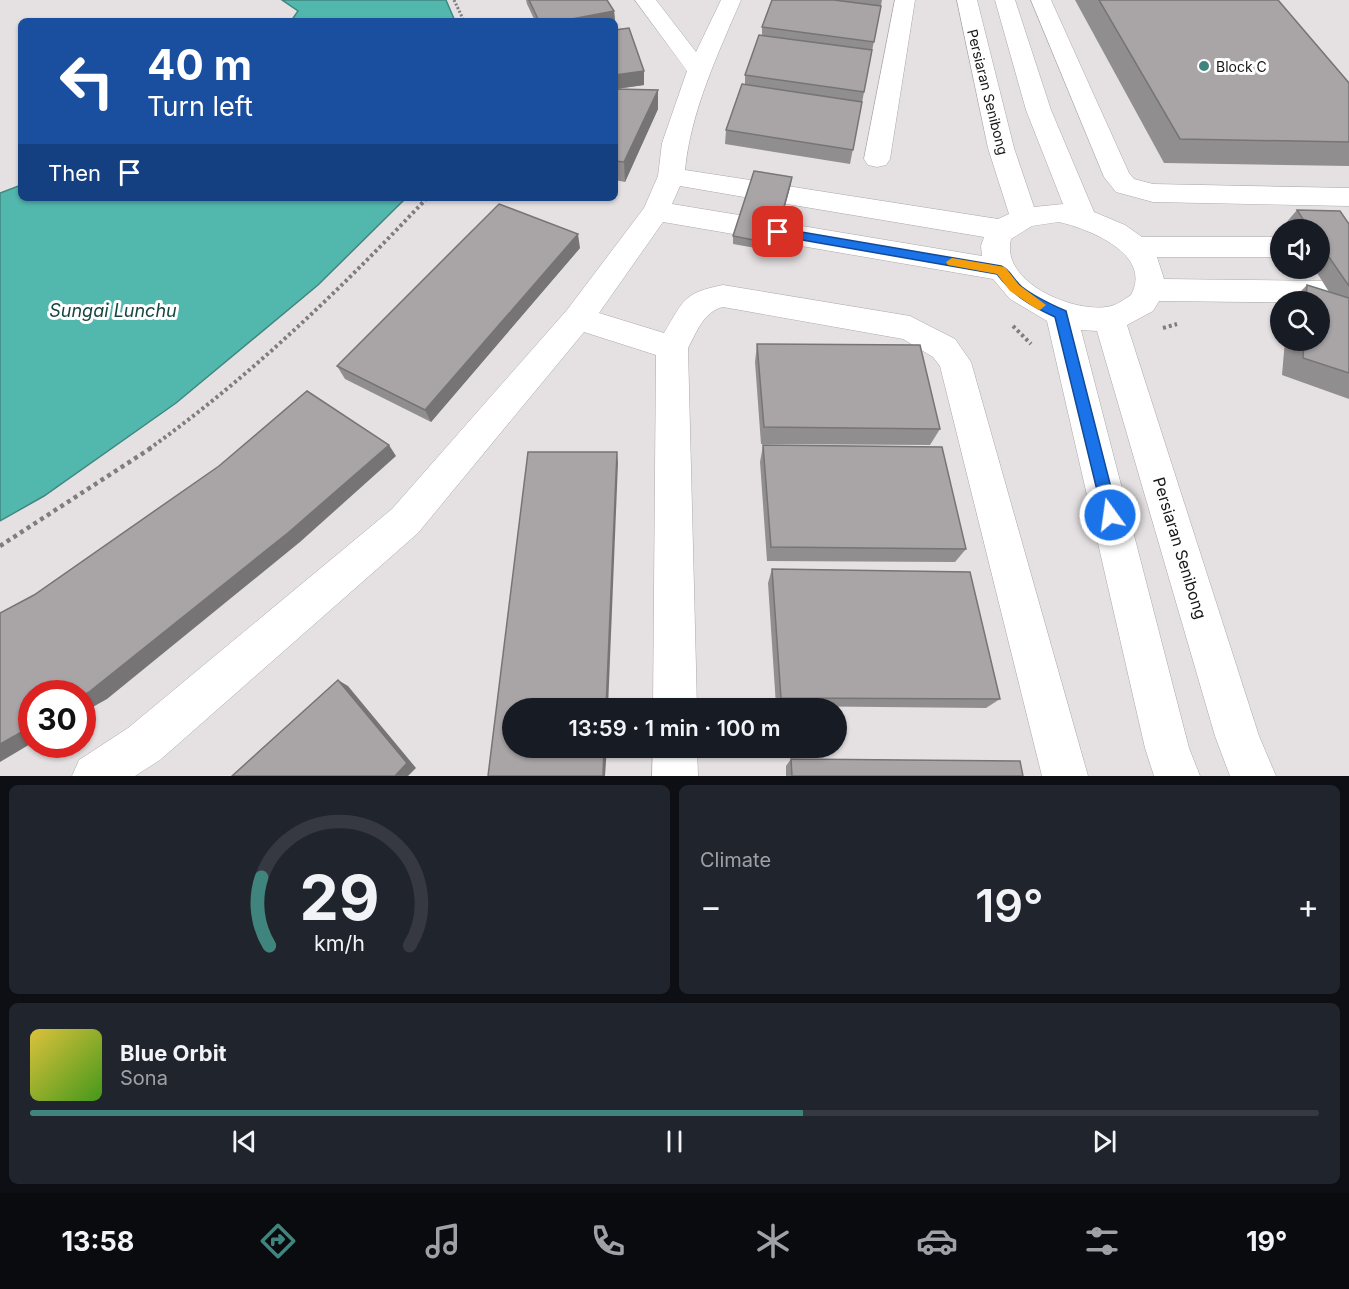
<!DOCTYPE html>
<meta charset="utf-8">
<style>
body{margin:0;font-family:Inter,sans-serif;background:#20242c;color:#f1f3f6;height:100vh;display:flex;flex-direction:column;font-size:22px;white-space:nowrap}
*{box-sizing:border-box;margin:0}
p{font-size:20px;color:#9ea1a6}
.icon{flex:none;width:33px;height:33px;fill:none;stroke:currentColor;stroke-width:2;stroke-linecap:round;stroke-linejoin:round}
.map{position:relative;height:776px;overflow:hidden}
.sheet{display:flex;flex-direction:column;gap:9px;padding:9px;background:#0d0f14;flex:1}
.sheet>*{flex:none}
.guide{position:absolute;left:18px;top:18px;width:600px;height:183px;border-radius:9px;box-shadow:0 2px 4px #0004;background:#1a4fa0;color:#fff;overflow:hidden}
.buttons{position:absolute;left:1270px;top:219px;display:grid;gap:12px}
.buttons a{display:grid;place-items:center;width:60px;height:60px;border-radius:50%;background:#171b24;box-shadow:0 2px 4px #0004;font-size:30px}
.speed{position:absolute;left:18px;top:680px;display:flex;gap:12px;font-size:30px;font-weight:700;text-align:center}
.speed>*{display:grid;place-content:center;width:78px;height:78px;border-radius:50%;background:#171b24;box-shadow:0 2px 4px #0004;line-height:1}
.speed .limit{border:9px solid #d22;background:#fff;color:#111}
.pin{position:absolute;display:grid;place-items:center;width:51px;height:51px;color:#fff;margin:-26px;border-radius:12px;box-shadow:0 3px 9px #0006}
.me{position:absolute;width:66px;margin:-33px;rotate:346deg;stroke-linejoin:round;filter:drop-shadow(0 0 4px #0008)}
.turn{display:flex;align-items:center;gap:21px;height:126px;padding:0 30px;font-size:27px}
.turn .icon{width:78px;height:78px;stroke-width:2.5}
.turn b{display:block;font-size:42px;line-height:51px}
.then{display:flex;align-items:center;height:57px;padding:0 30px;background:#0003;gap:12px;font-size:22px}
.big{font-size:45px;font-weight:600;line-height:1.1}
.sheet .tile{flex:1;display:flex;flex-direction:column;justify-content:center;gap:9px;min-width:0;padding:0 21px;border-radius:9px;background:#20242c}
.sheet .dial{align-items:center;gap:0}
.dial svg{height:156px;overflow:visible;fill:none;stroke:#363941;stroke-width:7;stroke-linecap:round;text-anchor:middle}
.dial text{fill:#f1f3f6;stroke:none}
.song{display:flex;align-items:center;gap:18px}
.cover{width:72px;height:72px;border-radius:9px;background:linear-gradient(135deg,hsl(50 70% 55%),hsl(100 70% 35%))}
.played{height:6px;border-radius:3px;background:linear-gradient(90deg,#3f857e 60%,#363941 60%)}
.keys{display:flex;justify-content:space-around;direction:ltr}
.heat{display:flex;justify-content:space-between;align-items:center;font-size:33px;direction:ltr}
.sheet .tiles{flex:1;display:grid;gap:9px;grid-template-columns:1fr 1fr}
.tile:last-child{grid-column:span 2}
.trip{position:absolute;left:502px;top:698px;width:345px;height:60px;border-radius:30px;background:#171b24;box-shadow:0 2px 4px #0004;font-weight:600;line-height:60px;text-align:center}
.menu{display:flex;height:96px;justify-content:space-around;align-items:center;background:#090b0e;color:#9ea1a6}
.menu .icon{width:42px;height:42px}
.menu .on{color:#3f857e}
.menu b{font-size:27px;color:#f1f3f6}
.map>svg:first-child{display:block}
.water{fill:#52b7ad;stroke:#408780;stroke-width:1.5}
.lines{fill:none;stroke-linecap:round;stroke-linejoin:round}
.minor-casing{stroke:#aba8a9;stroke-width:1}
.path-far2{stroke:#807d7e;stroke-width:3;stroke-dasharray:2 2;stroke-linecap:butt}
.path-far1{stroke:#807d7e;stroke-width:4;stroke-dasharray:3 3;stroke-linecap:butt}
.path{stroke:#807d7e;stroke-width:4.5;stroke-dasharray:4 4;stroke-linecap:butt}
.minor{fill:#fff;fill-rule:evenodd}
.wall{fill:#918e8f}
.shaded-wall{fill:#767474}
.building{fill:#a9a5a6;stroke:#767474;stroke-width:1.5}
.route{fill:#1a73e8;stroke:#114b97;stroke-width:1.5}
.slow{fill:#f59e0b}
.poi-dot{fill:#3f857e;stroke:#fff;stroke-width:2}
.labels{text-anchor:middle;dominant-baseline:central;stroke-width:6;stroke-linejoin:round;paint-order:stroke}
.far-poi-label{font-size:14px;fill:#171616;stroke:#fff;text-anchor:start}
.far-street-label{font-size:14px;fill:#171616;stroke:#fff}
.street-label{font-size:16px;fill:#171616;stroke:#fff}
.water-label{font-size:18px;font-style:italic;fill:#174540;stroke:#fff}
</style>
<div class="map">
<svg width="1349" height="776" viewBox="0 0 1349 776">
<rect width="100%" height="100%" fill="#e5e1e2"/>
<path class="water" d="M 282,0 L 446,0 L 455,21 L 291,21 L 298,11 Z
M 21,185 L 21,198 L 406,198 L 318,285 L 176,403 L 44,496 L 0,521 L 0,193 Z"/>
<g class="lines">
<defs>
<path id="minor" d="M 635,0 L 656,0 L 696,52 L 721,0 L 741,0 C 718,54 691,110 685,170 L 750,180 L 759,183 L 763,189 L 759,195 L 750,198 L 680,186 L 672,204 L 739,215 L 749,218 L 753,225 L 749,232 L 739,235 L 663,222 L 599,313 L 664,333 C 684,300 683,293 723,285 L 910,316 L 955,339 L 971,362 L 1088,776 L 1042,776 L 940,366 L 933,357 L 903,339 L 723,307 C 703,312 697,332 688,348 L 697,708 L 653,708 L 656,355 L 584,332 L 418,533 L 160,760 L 135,776 L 72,776 L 79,760 L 128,728 L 392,509 L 567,310 L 644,208 L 658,176 L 662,143 L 687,71 Z
M 895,0 L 915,0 L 890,159 L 886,165 L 877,167 L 868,165 L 864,159 Z
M 957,0 L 977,0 L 1014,148 L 1034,207 L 1063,204 L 1026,110 L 995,0 L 1015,0 L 1051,110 L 1094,212 L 1125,225 L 1142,237 L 1281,237 L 1281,257 L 1157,257 L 1164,279 L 1329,281 L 1340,284 L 1344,292 L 1340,300 L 1329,303 L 1159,301 L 1153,311 L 1127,325 L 1259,736 L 1276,776 L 1230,776 L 1215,736 L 1097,331 L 1081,330 L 1189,748 L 1200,776 L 1154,776 L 1145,748 L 1047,321 L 1010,299 L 993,279 L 778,242 L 768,239 L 764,232 L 768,225 L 778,222 L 982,256 L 981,246 L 984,237 L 787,204 L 777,201 L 774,195 L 777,189 L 787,186 L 998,219 L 1009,214 L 988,148 ZM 1059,222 C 1089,229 1153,254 1131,295 C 1123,300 1116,306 1106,307 C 1072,312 1000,282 1011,239 L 1032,226 Z
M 1031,0 L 1051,0 L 1129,173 L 1134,179 L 1153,184 L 1349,188 L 1349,206 L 1153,202 L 1116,192 L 1104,177 Z
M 653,747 L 697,747 L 698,776 L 652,776 Z"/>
</defs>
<use href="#minor" class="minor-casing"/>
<path class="path-far2" d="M 454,0 L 464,21"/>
<path class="path-far1" d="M 1013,326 L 1031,344
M 1163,328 L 1177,324
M 149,449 C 251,376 341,289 427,198"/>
<path class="path" d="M 0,546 L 151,448"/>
<use href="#minor" class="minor"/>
</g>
<path class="wall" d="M 526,0 L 607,0 L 614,11 L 615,21 L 535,21 L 527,4 Z
M 772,0 L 882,0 L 850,164 L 725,144 L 726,130 L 745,85 L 745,75 L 762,35 L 762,27 Z
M 1075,0 L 1278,0 L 1349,83 L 1349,166 L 1164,163 Z
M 615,30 L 644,71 L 644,85 L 617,89 L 658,90 L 658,109 L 625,182 L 615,180 Z
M 792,177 L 773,251 L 733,244 L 733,236 Z
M 1297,210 L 1349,224 L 1349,399 L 1282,375 L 1285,340 L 1320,340 L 1320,302 L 1290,302 L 1307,285 L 1329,292 L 1314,268 L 1320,268 L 1320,230 L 1288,230 L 1285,224 Z
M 580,248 L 431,422 L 345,379 L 337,366 Z
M 757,344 L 940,429 L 930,445 L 761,444 L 755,362 Z
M 763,445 L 966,549 L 955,562 L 767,561 L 760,462 Z
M 772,569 L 1000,699 L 986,708 L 776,706 L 768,583 Z
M 791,759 L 1023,776 L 786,776 L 786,766 Z"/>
<path class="shaded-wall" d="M 614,11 L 615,21 L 561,21 Z
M 644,71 L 644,85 L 615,89 L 615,75 Z
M 658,90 L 658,109 L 625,182 L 624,162 Z
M 792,177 L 791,184 L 773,251 L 774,244 Z
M 578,234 L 580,248 L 431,422 L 425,410 Z
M 389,445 L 396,456 L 300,542 L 107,699 L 82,713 L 82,696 Z
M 617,452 L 618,463 L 608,708 L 606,708 Z
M 338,680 L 348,686 L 416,768 L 408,776 L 395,776 Z
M 32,726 L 32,743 L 0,762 L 0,744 Z
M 604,747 L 607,747 L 605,776 L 603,776 Z"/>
<path class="building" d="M 529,0 L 607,0 L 614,11 L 561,21 L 539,21 Z
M 772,0 L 834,0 L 881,6 L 874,42 L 762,27 Z
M 1099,0 L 1278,0 L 1349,83 L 1349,142 L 1180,139 Z
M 629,28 L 644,71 L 615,75 L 615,30 Z
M 759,35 L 872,50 L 864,92 L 745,75 Z
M 742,84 L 862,102 L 853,150 L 726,130 Z
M 615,89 L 658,90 L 624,162 L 615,161 Z
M 754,171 L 792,177 L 774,244 L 733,236 Z
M 499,204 L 578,234 L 425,410 L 337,366 Z
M 1297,210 L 1340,211 L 1349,224 L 1349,286 L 1320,244 L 1320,230 L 1310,230 Z
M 1307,285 L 1349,298 L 1349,373 L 1303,358 L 1304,340 L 1320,340 L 1320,302 L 1306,302 Z
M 757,344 L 920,345 L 940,429 L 764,427 Z
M 307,391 L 389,445 L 289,532 L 89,692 L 82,696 L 82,693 L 32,693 L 32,726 L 0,744 L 0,613 L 34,595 L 219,466 Z
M 763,445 L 942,447 L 966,549 L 771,547 Z
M 528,452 L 617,452 L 606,708 L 513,708 L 513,747 L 604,747 L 603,776 L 488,776 Z
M 772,569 L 970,572 L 1000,699 L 781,698 Z
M 338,680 L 407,763 L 395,776 L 232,776 Z
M 791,759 L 1020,761 L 1023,776 L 792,776 Z"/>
<path class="route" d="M 778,228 L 1001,266 C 1010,269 1014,281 1022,287 C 1035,297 1050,304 1066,311 L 1118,515 L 1116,520 L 1105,520 L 1103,515 L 1055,317 C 1031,306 1014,296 997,274 L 774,235 L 774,229 Z"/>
<path class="slow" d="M 952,258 L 1005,267 L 1019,285 L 1046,305 L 1040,310 L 1035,308 L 1010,291 L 997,274 L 948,265 L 946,262 Z"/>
<circle class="poi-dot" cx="1204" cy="66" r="6"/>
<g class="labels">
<g class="far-poi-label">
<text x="1216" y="66">Block C</text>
</g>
<g class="far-street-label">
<text transform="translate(988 92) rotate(76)">Persiaran Senibong</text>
</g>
<g class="street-label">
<text transform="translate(1180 548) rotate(73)">Persiaran Senibong</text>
</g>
<g class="water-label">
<text x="113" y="310">Sungai Lunchu</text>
</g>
</g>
</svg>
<div class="buttons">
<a><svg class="icon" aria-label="sound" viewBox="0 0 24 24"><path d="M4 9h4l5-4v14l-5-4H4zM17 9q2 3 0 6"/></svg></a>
<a><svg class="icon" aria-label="search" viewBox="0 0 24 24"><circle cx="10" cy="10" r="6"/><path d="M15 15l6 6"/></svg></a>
</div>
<div class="speed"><div class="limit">30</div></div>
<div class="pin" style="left:778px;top:232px;background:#d93025"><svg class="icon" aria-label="arrive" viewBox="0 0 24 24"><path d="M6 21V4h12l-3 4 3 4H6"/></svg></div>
<svg class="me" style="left:1110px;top:515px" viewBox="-20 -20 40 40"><circle r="17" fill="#1a73e8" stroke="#fff" stroke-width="3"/><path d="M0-11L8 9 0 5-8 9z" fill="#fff"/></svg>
<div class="trip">13:59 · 1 min · 100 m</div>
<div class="guide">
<div class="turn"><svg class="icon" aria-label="left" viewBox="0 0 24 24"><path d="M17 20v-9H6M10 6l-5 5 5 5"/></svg><div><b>40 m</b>Turn left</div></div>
<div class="then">Then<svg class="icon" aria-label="arrive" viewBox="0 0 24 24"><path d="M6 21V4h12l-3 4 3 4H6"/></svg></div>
</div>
</div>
<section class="sheet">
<div class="tiles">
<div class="tile dial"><svg viewBox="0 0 100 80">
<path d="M14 69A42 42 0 1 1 86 69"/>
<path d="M14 69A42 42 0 0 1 10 34" stroke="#3f857e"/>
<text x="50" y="56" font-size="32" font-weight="700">29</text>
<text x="50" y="72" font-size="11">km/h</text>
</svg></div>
<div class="tile"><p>Climate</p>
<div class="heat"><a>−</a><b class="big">19°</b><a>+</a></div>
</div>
<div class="tile">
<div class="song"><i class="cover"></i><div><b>Blue Orbit</b><p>Sona</p></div></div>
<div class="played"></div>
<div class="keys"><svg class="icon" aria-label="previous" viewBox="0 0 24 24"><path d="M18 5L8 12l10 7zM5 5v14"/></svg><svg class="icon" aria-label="pause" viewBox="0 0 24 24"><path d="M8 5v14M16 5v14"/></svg><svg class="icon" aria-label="next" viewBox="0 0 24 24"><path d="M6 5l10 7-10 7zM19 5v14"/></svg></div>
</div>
</div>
</section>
<nav class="menu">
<b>13:58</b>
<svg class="icon on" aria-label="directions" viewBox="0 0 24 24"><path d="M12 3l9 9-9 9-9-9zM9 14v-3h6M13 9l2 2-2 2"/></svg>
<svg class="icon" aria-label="music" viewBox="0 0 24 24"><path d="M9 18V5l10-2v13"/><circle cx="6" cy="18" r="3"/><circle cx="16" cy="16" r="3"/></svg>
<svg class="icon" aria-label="phone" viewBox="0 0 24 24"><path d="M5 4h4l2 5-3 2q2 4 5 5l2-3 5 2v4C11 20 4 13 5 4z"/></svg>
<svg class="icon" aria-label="climate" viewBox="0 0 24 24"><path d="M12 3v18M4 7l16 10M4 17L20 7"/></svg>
<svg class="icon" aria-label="car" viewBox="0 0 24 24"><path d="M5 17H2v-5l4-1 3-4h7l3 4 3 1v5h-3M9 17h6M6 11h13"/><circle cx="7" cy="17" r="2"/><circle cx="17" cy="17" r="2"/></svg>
<svg class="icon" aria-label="filters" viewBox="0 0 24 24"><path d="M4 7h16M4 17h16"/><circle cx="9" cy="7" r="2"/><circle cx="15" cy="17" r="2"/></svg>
<b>19°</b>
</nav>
